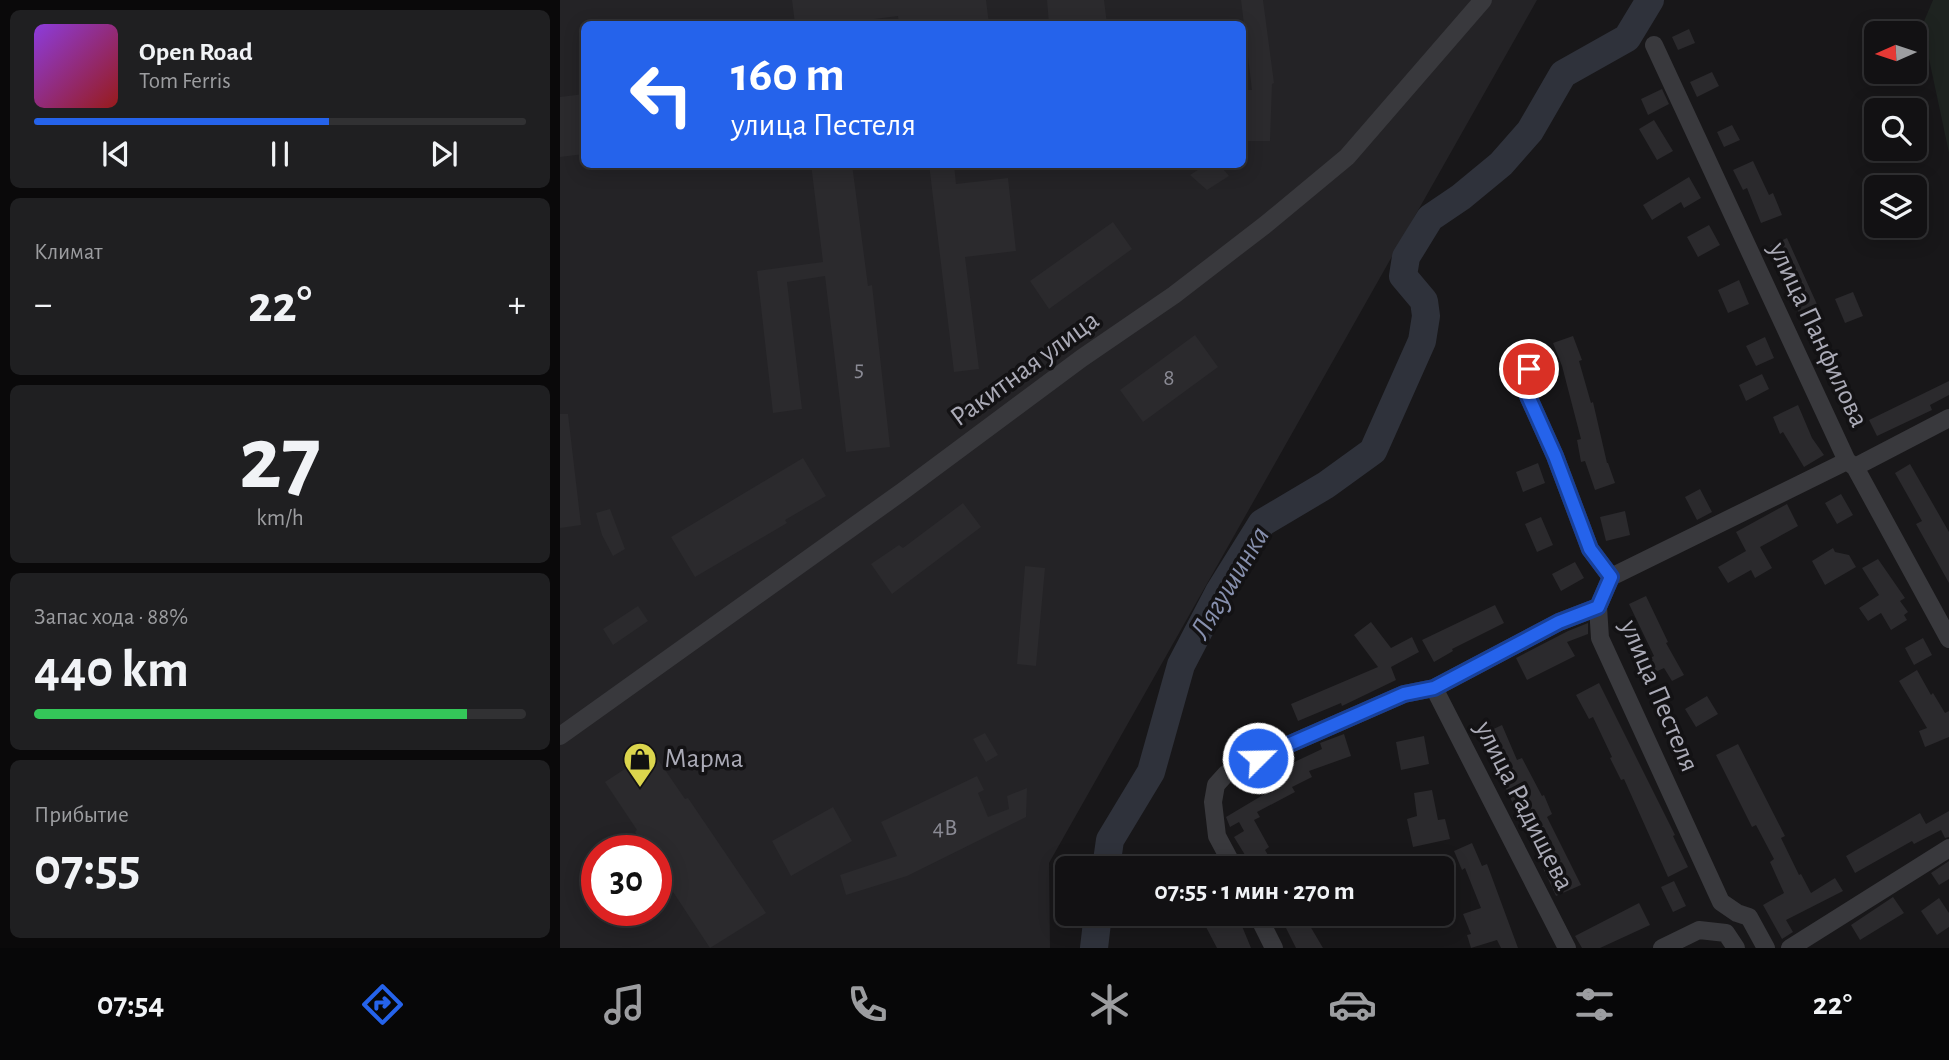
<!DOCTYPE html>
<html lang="ru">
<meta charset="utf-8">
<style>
body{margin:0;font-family:"Alegreya Sans",sans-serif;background:#1f1f21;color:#f1f3f6;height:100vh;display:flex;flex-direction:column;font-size:26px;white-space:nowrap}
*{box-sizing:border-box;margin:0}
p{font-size:23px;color:#9c9da0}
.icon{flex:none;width:38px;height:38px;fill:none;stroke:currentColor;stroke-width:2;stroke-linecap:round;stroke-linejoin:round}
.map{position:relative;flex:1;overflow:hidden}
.sheet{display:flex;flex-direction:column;gap:10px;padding:10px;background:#0a090a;width:560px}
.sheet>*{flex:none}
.hud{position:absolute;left:21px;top:21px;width:665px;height:147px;border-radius:10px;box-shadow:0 4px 18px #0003,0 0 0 2px #313133;background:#2563eb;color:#fff;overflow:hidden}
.needle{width:46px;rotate:267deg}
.controls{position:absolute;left:1304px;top:21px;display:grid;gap:14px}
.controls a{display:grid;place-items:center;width:63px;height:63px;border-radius:10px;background:#121113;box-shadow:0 4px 18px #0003,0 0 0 2px #313133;font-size:35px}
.speed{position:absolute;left:21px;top:835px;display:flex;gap:14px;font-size:35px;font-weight:700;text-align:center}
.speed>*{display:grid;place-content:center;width:91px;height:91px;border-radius:50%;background:#121113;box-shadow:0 4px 18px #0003,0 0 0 2px #313133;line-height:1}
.speed .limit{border:10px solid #d22;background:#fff;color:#111}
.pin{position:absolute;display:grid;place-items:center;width:60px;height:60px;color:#fff;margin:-30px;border:4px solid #fff;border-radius:50%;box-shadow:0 2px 7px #0007}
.me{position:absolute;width:77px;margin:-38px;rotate:67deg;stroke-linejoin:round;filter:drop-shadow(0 0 5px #0008)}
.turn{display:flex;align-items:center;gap:24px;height:147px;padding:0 35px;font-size:32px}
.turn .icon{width:91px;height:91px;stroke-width:2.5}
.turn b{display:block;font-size:49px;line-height:60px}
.big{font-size:52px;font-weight:600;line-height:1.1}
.sheet .widget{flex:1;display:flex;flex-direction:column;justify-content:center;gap:10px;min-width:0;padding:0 24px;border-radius:10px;background:#1f1f21}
.sheet .dial{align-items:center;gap:0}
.dial b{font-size:91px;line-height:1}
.song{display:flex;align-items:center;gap:21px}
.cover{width:84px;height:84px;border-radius:10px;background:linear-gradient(135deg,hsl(270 70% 55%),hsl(0 70% 35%))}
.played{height:7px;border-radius:4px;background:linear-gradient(90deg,#2563eb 60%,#313133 60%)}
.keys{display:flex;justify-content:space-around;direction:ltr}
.heat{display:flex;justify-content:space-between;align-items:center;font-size:38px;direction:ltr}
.charge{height:10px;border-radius:5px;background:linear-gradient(90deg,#34c759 88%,#313133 0)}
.trip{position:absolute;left:495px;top:856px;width:399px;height:70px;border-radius:10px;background:#121113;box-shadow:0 4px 18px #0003,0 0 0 2px #313133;font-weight:600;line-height:70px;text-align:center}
.menu{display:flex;height:112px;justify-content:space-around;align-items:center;background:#070708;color:#9c9da0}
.menu .icon{width:49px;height:49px}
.menu .current{color:#2563eb}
.menu b{font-size:32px;color:#f1f3f6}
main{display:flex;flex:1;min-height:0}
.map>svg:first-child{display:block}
.built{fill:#242326;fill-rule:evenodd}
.green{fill:#1e2320}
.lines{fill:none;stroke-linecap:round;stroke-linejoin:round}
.river{stroke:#2f323b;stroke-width:28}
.building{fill:#2b2a2d}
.minor{stroke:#39393d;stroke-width:18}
.route-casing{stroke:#184099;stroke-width:18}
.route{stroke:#2563eb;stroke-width:12}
.labels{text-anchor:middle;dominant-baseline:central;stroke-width:7;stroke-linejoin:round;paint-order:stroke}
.number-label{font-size:24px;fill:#8a8a94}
.street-label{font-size:28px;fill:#ababb7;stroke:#131214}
.poi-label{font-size:28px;fill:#ababb7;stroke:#131214;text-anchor:start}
.water-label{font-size:30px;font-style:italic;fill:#8790ae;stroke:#131214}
</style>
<main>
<section class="sheet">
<div class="widget">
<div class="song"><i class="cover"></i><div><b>Open Road</b><p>Tom Ferris</p></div></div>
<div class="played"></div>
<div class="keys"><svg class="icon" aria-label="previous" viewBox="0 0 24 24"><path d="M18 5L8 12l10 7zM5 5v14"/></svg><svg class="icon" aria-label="pause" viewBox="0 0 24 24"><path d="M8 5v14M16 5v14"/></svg><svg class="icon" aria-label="next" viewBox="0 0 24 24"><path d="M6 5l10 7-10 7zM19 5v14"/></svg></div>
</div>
<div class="widget"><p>Климат</p>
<div class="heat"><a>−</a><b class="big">22°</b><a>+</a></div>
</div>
<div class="widget dial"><b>27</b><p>km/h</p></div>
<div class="widget"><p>Запас хода · 88%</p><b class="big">440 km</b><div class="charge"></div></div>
<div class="widget"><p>Прибытие</p><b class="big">07:55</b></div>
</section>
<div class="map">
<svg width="1389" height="948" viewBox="0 0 1389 948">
<rect width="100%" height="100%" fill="#181719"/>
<path class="built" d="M 0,0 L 977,0 L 489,863 L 490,948 L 0,948 ZM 24,24 L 682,24 L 682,164 L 24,164 ZM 37,850 L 96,850 L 96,910 L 37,910 Z"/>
<path class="green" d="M 1373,0 L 1389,0 L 1389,153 L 1362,26 Z"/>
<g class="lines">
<path class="river" d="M 546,868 L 550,840 L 591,772 L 621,665 L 659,592 L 702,523 L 766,485 L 813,451 L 862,341 L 866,316 L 864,301 L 843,276 L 846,257 L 870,218 L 901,197 L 941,164 L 970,131 L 1003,74 L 1067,38 L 1090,0
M 534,948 L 538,914"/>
</g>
<path class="building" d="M 232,0 L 426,0 L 429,24 L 339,24 L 338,16 L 276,24 L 235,24 Z
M 487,0 L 544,0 L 547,24 L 489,24 Z
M 681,0 L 703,0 L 714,83 L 712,84 L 710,141 L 686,141 L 688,90 L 692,90 Z
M 1129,29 L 1135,43 L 1118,50 L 1112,37 Z
M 1152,72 L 1159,86 L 1137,97 L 1130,82 Z
M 1102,89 L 1109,104 L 1088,115 L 1081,99 Z
M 24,94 L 24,154 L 0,157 L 0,97 Z
M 1094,120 L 1113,151 L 1097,160 L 1079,129 Z
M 1172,125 L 1180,140 L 1164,147 L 1157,132 Z
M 1193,161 L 1209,195 L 1213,193 L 1222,215 L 1201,223 L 1187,188 L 1183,190 L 1173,170 Z
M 251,164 L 292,164 L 308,286 L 312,285 L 330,447 L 286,452 L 265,276 L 227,282 L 242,409 L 213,413 L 197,271 L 263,262 Z
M 369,164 L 394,164 L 396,184 L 448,178 L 456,251 L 405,257 L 419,369 L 394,372 Z
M 647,164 L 659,164 L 669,176 L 647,190 L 630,175 Z
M 1129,177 L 1141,198 L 1124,208 L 1121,202 L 1092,220 L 1083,205 Z
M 553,222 L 572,249 L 489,309 L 470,281 Z
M 1149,225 L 1160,245 L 1138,257 L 1127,237 Z
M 1227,238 L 1260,311 L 1241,318 L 1210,246 Z
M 1179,280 L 1189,304 L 1168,313 L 1158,290 Z
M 1293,292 L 1303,316 L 1285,323 L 1275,299 Z
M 635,335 L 658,367 L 583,422 L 560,390 Z
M 1013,336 L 1022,360 L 1019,361 L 1031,403 L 1033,402 L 1047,463 L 1048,463 L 1055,483 L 1035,490 L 1025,461 L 1021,462 L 1017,440 L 1021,439 L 1002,366 L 993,343 Z
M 1205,337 L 1214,358 L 1196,366 L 1186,346 Z
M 1202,374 L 1209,389 L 1186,401 L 1179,385 Z
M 1389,381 L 1389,395 L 1370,405 L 1372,410 L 1317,436 L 1309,420 Z
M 1238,405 L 1252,438 L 1264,455 L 1244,467 L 1223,432 L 1220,434 L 1213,417 Z
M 0,414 L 8,414 L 21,525 L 0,528 Z
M 243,458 L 266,496 L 225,520 L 227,523 L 135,577 L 111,537 Z
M 978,463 L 985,483 L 963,492 L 956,472 Z
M 1350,464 L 1389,532 L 1389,583 L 1356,524 L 1362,521 L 1335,473 Z
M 1140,489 L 1152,512 L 1137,520 L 1125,497 Z
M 1281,494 L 1293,515 L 1277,524 L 1265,503 Z
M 403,503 L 421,527 L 332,594 L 311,564 L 339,545 L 343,548 Z
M 1227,504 L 1238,526 L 1200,547 L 1212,568 L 1195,578 L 1191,570 L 1168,583 L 1158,567 L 1186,551 L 1176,532 Z
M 50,509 L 65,549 L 53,556 L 42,535 L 36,513 Z
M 1065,511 L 1070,535 L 1046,541 L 1040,517 Z
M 981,517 L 993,545 L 977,552 L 965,524 Z
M 1273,548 L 1275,552 L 1289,555 L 1296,567 L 1265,585 L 1252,561 Z
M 1318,559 L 1345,598 L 1340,601 L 1348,612 L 1344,615 L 1347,620 L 1331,630 L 1321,613 L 1308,621 L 1299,608 L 1319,595 L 1302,568 Z
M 1015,562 L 1024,578 L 1001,591 L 992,574 Z
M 465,566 L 485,568 L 476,666 L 457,664 Z
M 1086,596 L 1108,642 L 1106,643 L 1124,675 L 1112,681 L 1104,668 L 1083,678 L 1076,665 L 1094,656 L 1069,604 Z
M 935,605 L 944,623 L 892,649 L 893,651 L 874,662 L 862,640 Z
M 78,606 L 88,621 L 53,645 L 43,629 Z
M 811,622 L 831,648 L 852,637 L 859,652 L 831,667 L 836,680 L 782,706 L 781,703 L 738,721 L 731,704 L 818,667 L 794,635 Z
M 1028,623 L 1028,634 L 1007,642 L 1015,656 L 967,680 L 956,658 L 1008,631 Z
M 1363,638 L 1372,655 L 1354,665 L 1345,648 Z
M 1357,670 L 1371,695 L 1373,693 L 1385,713 L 1389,711 L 1389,737 L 1365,747 L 1359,731 L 1367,728 L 1339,681 Z
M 1039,683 L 1115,835 L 1113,836 L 1128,867 L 1108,877 L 1064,779 L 1061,780 L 1050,758 L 1052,757 L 1033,717 L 1029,719 L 1016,695 Z
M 1147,696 L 1158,714 L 1136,727 L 1125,709 Z
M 942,725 L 957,760 L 962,758 L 982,796 L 984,795 L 992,814 L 987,817 L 1021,885 L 996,896 L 921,735 Z
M 425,733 L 438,755 L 426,762 L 413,739 Z
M 784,734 L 791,756 L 749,771 L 752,777 L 732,787 L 735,792 L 697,812 L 700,817 L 694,820 L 709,847 L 705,850 L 716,868 L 693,868 L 674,837 L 684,831 L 679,822 L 670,827 L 666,817 L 708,792 L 704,783 L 730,769 L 728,765 L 762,749 L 760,743 Z
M 864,736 L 869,764 L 841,770 L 836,742 Z
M 1178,744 L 1225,836 L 1221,838 L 1239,875 L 1241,874 L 1251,893 L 1275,878 L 1283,891 L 1226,920 L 1233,932 L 1222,939 L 1203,905 L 1224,893 L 1210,862 L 1214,859 L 1196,825 L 1192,827 L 1156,755 Z
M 92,751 L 125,799 L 128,798 L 206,913 L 150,948 L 96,866 L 96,850 L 86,850 L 75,832 L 77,830 L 45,782 Z
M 417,776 L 424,790 L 418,793 L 428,817 L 449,809 L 447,796 L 467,788 L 466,817 L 347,876 L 286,895 L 280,875 L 337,856 L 321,822 Z
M 872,790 L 878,820 L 885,819 L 890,839 L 853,847 L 847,819 L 857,816 L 854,793 Z
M 273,807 L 292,841 L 231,876 L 212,841 Z
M 1389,811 L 1389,837 L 1385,838 L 1381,830 L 1354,844 L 1352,841 L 1295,873 L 1286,856 L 1360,813 L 1366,824 Z
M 912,843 L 922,866 L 927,864 L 958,948 L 941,948 L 937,940 L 911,948 L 907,935 L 911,934 L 903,914 L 921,908 L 905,868 L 902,870 L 894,851 Z
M 1389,861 L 1389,879 L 1379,885 L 1371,873 Z
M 1114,881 L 1126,906 L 1113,912 L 1101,887 Z
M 1333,897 L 1344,913 L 1300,940 L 1291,925 Z
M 1379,898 L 1389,913 L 1389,927 L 1377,935 L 1361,911 Z
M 1079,903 L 1090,925 L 1040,948 L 1022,948 L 1015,936 Z
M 674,914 L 677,914 L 691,948 L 657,948 L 646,927 Z
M 734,914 L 743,914 L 763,948 L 736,948 L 722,920 Z"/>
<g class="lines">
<path class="minor" d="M 1094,45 L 1287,461 L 1295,467 L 1389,639
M 969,369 L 968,396 L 995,456 L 1030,549 L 1051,577 L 1038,607 L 1040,638 L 1161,902 L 1177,913 L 1189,917 L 1206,948
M 1295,467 L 1389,418
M 1051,577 L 1287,461
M 874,688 L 1007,948
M 0,736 L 343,491 L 522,358 L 614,295 L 705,225 L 787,157 L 923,0
M 674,868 L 657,836 L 653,802 L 656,785 L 666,774 L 698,758 L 844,694 L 874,688 L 999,622 L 1038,607
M 697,914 L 714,948
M 1102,948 L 1139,930 L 1166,933 L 1176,948
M 1230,948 L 1389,848"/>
</g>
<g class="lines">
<defs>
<path id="route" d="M 698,758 L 844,694 L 874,688 L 999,622 L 1038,607 L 1051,577 L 1030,549 L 995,456 L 968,396 L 969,369"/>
</defs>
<use href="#route" class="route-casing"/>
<use href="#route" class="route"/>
</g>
<defs>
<symbol id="shop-pin" viewBox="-11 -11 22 30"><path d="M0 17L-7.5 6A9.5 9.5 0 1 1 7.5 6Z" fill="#dbd54d" stroke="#131214"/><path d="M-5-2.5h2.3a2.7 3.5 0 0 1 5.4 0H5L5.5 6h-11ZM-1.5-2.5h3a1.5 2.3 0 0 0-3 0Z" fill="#111"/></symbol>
</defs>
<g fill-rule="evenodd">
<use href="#shop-pin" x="61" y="740" width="38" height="52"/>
</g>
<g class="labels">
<g class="number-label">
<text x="299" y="369">5</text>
<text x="609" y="378">8</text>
<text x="385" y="828">4В</text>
</g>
<g class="street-label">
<text transform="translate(1258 335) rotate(65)">улица Панфилова</text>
<text transform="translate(465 369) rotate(-36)">Ракитная улица</text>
<text transform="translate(1099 696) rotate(67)">улица Пестеля</text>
<text transform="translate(964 806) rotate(63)">улица Радищева</text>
</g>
<g class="poi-label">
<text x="104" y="759">Марма</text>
</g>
<g class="water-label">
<text transform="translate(670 583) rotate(-59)">Лягушинка</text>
</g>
</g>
</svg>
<div class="controls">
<a><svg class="needle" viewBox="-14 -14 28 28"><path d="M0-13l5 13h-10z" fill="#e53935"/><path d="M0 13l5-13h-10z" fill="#9c9da0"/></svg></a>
<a><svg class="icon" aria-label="search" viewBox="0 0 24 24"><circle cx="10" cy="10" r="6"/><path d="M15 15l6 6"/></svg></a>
<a><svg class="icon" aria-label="layers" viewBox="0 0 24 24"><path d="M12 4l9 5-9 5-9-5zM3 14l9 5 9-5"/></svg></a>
</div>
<div class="speed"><div class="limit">30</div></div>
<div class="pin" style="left:969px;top:369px;background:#d93025"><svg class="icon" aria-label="arrive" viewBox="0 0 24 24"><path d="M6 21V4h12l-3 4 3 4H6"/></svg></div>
<svg class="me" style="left:698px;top:758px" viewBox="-20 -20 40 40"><circle r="17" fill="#2563eb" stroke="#fff" stroke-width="3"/><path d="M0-11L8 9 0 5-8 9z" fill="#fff"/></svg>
<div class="trip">07:55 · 1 мин · 270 m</div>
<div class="hud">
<div class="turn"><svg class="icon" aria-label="left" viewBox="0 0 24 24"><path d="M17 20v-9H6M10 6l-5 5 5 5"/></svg><div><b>160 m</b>улица Пестеля</div></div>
</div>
</div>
</main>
<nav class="menu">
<b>07:54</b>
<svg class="icon current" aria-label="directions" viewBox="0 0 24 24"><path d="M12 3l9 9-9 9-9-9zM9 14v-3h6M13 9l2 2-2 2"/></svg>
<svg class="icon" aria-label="music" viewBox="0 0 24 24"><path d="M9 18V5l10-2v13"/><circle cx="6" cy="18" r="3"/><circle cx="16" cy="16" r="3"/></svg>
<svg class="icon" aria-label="phone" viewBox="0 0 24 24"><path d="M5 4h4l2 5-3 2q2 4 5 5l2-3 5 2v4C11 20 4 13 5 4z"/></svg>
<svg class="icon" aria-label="climate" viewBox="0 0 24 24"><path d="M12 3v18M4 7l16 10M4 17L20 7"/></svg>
<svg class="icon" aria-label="car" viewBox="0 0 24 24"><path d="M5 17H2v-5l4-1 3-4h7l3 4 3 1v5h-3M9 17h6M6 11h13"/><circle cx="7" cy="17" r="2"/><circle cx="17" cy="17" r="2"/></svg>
<svg class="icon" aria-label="filters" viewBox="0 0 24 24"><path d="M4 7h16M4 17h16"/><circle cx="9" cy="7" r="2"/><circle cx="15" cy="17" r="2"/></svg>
<b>22°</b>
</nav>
